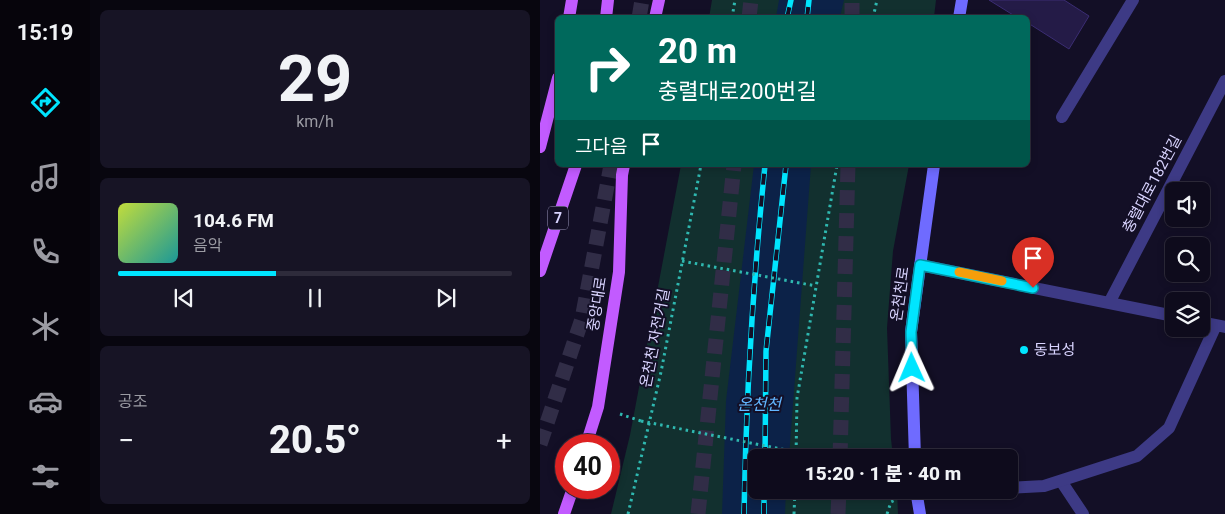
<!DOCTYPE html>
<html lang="ko">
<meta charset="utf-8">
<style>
body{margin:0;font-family:Roboto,"Noto Sans KR",sans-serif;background:#171425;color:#f1f3f6;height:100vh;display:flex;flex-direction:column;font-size:19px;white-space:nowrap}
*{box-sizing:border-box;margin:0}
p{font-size:16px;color:#9b9ba3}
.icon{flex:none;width:28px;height:28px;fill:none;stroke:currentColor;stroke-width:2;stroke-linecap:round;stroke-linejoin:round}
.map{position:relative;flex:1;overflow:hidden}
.details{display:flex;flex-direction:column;gap:10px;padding:10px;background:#08060f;width:450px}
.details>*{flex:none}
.guide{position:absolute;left:15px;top:15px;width:475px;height:152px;border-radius:8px;box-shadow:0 2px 8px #0003,0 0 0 1px #2e2b3b;background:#00695c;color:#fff;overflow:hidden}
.tools{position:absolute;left:625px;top:182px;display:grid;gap:10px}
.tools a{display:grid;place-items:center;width:45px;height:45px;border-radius:8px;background:#0e0b1c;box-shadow:0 2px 8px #0003,0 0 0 1px #2e2b3b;font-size:25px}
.speed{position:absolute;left:15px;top:434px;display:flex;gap:10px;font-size:25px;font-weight:700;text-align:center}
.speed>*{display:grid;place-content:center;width:65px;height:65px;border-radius:50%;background:#0e0b1c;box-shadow:0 2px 8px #0003,0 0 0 1px #2e2b3b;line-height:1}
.speed .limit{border:8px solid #d22;background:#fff;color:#111}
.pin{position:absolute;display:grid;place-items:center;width:42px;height:42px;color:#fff;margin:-51px -21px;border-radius:50% 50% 50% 0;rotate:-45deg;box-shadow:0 0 5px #0007}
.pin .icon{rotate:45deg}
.me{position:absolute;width:55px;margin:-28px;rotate:359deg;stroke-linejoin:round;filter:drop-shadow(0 0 4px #0008)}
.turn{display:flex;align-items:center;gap:18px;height:105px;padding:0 20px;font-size:22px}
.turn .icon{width:65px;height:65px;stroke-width:2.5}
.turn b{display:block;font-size:35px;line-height:42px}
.then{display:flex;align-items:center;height:48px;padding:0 20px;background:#0003;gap:10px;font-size:19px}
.big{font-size:38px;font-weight:800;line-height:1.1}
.details .widget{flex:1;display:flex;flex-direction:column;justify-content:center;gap:8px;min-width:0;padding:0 18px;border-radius:8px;background:#171425}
.details .dial{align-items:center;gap:0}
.dial b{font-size:65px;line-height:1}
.song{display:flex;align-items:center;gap:15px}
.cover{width:60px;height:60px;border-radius:8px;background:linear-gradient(135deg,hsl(70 70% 55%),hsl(180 70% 35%))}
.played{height:5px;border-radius:2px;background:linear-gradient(90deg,#00e5ff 40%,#2e2b3b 40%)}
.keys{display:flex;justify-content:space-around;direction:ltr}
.heat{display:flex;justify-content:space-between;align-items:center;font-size:28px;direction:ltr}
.trip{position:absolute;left:208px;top:449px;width:270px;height:50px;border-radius:8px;background:#0e0b1c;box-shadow:0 2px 8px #0003,0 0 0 1px #2e2b3b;font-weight:800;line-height:50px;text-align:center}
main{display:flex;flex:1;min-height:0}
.menu{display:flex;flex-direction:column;width:90px;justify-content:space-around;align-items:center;background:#06040b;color:#9b9ba3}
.menu .icon{width:35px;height:35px}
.menu .on{color:#00e5ff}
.menu b{font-size:22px;color:#f1f3f6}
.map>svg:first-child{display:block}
.green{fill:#12302f}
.water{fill:#0c2248}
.building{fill:#241b47;stroke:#3b2d73}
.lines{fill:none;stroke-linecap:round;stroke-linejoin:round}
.highway-tunnel{stroke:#312d47;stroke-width:15;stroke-dasharray:15 8;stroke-linecap:butt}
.path{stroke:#2fb8b0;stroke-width:3;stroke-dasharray:2.5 4;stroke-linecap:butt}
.lane{stroke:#3d3a85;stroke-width:12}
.street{stroke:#3d3a85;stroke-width:12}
.secondary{stroke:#6f6bff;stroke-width:12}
.primary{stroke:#c25bff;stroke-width:12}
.rail-casing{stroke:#00e5ff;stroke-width:5.5}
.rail{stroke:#130f26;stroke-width:4;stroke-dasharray:11;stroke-linecap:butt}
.path-bridge{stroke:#2fb8b0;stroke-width:3;stroke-dasharray:2.5 4;stroke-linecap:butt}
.route-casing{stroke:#0095a6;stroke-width:12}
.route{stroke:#00e5ff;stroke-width:9}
.slow{stroke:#f59e0b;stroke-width:9}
.poi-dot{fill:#00e5ff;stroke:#130f26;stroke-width:2}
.labels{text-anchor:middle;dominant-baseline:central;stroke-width:4;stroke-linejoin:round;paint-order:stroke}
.shield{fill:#130f26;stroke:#9e99be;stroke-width:1}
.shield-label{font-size:14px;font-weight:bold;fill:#d9d4ff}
.street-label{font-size:15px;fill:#d9d4ff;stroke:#130f26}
.poi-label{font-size:15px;fill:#d9d4ff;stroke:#130f26;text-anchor:start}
.water-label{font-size:16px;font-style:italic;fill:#62b6ff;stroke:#130f26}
</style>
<main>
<nav class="menu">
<b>15:19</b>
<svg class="icon on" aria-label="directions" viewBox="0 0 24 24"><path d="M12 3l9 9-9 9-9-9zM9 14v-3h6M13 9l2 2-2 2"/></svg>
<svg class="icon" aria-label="music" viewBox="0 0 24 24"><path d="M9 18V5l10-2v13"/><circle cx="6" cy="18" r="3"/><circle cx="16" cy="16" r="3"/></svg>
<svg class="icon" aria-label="phone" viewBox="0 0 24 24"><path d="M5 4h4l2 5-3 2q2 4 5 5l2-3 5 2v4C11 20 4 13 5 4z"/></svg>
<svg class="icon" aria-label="climate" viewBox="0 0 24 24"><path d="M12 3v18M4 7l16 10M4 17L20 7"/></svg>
<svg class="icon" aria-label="car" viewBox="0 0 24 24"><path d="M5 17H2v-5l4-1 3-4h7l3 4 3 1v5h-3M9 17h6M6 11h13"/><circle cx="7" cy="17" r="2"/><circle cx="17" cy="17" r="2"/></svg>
<svg class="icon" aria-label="filters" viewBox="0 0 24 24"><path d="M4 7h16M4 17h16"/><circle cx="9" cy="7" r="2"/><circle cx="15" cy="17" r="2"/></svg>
</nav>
<section class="details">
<div class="widget dial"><b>29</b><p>km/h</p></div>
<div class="widget">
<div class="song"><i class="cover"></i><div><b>104.6 FM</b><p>음악</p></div></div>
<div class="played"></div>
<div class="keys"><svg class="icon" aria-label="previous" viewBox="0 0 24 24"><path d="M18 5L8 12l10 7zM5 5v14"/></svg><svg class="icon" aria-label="pause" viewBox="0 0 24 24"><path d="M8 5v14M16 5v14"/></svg><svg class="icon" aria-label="next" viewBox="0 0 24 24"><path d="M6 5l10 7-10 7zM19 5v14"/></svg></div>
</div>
<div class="widget"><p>공조</p>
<div class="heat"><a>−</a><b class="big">20.5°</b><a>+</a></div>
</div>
</section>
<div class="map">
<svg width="685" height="514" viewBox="0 0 685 514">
<rect width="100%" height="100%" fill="#130f26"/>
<path class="green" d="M 172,0 L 396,0 L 394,17 L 169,18 Z
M 141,165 L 369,165 L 353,251 L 347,328 L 351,439 L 353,457 L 216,458 L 216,490 L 357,490 L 358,514 L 71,514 L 90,435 Z"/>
<path class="water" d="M 239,0 L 304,0 L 300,17 L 236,17 Z
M 214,165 L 271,165 L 249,457 L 216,458 L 216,490 L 246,490 L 245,514 L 182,514 L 186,401 Z"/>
<path class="building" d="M 449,0 L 524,0 L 549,16 L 529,49 L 488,23 L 488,18 L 478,18 Z"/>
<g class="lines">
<path class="highway-tunnel" d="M 99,18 L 102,0
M 209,18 L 211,0
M 312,18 L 312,0
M 0,444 L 42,319 L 71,165
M 300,458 L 308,165
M 158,514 L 194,165
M 298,514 L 299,490"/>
<path class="path" d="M 192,18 L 195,0
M 333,18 L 337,0
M 80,414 L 101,421
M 256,458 L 257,398 L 297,165
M 88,514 L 121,372 L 161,165
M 254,514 L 255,490
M 347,514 L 351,502 L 355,500"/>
<path class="lane" d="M 522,117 L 593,0
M 521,481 L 543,514"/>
<path class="street" d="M 380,265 L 634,316
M 569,303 L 685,81
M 661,322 L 685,327
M 469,488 L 504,486 L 597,456 L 629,428 L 676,325
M 376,493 L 429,490"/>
<path class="secondary" d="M 419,18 L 422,0
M 375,458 L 371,332 L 394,165
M 376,490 L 380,514"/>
<path class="primary" d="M 29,18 L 32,0
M 66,18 L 68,0
M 115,18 L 119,0
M 0,147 L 18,78
M 0,271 L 36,165
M 46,445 L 58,407 L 79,272 L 82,175 L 84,165
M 24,514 L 33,488"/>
<defs>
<path id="rail" d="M 247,18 L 251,0
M 267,18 L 269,0
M 225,458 L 226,351 L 246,165
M 204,514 C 206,398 213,281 225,165
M 224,514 L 224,490"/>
</defs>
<use href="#rail" class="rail-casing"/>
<use href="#rail" class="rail"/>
<path class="path-bridge" d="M 142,261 L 276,286
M 101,421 L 286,458"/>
</g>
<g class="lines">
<defs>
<path id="route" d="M 372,368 L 371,332 L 380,265 L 493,288"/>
</defs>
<use href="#route" class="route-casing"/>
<use href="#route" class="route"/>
<path class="slow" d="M 419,272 L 462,281"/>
</g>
<circle class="poi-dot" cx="484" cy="350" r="5"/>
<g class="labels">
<rect class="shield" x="8" y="206.5" width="20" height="23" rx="4"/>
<g class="shield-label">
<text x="18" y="218">7</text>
</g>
<g class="street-label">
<text transform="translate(612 184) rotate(-62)">충렬대로182번길</text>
<text transform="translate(360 294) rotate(-82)">온천천로</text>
<text transform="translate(57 304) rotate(-81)">중앙대로</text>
<text transform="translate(115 338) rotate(-79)">온천천 자전거길</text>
</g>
<g class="poi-label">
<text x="494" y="350">동보성</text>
</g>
<g class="water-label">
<text x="219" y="404">온천천</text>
</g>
</g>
</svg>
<div class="tools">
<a><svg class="icon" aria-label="sound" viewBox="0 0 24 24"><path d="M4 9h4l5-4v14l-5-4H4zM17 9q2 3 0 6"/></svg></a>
<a><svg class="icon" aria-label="search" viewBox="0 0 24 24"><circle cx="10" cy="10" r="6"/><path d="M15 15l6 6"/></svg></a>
<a><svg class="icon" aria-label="layers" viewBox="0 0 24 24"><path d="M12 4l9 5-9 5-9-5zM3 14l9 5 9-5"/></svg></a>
</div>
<div class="speed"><div class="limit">40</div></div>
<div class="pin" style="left:493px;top:288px;background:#d93025"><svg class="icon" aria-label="arrive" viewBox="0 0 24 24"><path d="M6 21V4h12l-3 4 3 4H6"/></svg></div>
<svg class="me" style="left:372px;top:368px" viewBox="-20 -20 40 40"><path d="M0-17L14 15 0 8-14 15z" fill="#00e5ff" stroke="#fff" stroke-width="4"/></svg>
<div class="trip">15:20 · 1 분 · 40 m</div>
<div class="guide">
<div class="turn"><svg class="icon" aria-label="right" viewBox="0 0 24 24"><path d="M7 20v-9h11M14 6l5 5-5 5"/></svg><div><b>20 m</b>충렬대로200번길</div></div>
<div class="then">그다음<svg class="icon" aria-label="arrive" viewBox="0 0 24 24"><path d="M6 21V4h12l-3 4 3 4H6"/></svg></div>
</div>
</div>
</main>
